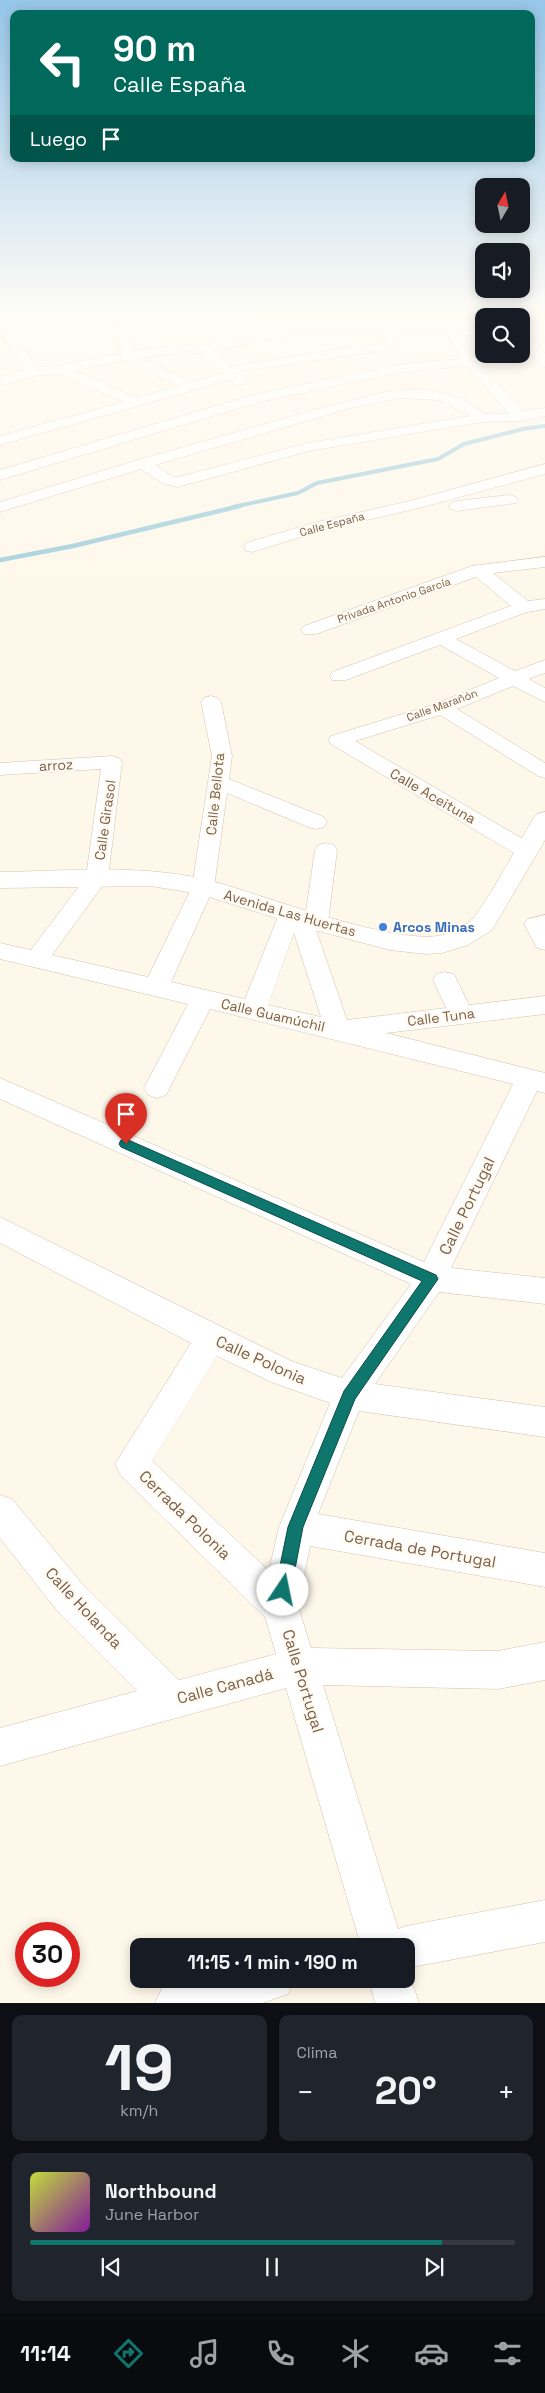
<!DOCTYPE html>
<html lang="es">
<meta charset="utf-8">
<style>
body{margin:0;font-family:"Space Grotesk",sans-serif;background:#20242c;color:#f1f3f6;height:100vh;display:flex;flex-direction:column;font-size:19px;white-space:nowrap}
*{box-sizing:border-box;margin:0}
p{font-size:16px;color:#9ea1a6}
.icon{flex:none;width:28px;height:28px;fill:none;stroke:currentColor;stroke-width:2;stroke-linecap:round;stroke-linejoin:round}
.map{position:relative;height:2003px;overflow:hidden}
.drawer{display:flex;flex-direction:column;gap:12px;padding:12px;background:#0d0f14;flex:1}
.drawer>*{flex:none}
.top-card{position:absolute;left:10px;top:10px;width:525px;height:152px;border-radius:10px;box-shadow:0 2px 12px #0003;background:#00695c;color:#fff;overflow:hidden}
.needle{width:32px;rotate:9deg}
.fabs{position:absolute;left:475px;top:178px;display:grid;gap:10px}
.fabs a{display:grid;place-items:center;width:55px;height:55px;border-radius:10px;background:#171b24;box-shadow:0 2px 12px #0003;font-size:25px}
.speed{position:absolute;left:15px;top:1922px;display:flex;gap:10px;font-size:25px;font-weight:700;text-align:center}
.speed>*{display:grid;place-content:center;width:65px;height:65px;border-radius:50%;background:#171b24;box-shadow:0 2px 12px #0003;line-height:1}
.speed .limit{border:8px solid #d22;background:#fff;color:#111}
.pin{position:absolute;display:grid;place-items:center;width:42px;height:42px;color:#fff;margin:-51px -21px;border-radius:50% 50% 50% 0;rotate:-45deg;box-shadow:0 0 5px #0007}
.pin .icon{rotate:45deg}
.me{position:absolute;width:55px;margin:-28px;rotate:11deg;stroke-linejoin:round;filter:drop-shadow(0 0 4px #0008)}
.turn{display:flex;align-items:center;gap:18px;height:105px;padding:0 20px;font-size:22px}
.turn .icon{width:65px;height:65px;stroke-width:2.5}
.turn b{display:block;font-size:35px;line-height:42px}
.then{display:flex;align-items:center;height:48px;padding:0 20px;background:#0003;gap:10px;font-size:19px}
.big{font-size:38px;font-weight:800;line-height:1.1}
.drawer .widget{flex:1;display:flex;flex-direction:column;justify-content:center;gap:8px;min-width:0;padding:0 18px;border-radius:10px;background:#20242c}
.drawer .dial{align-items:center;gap:0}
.dial b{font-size:65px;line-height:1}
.song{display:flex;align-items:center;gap:15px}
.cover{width:60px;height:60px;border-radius:8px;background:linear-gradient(135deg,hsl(70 70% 55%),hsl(290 70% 35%))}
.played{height:5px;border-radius:2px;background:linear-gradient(90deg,#0f766e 85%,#363941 85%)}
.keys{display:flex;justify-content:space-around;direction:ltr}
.heat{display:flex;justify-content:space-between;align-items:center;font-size:28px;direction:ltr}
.drawer .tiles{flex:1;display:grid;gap:12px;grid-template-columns:1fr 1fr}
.widget:last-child{grid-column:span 2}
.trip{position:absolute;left:130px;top:1938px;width:285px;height:50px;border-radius:10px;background:#171b24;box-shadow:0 2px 12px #0003;font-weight:800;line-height:50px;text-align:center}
.dock{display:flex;height:80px;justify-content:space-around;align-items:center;background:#090b0e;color:#9ea1a6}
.dock .icon{width:35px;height:35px}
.dock .selected{color:#0f766e}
.dock b{font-size:22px;color:#f1f3f6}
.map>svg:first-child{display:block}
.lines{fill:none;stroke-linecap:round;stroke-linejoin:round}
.stream-far1{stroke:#a2cfdd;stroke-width:4}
.stream{stroke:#a2cfdd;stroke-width:4.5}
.street-casing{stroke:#d2c1ae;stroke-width:1}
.secondary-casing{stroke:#d8c3ad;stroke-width:1}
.street{fill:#fff;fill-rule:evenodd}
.secondary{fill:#fff;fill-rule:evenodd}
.route{fill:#0f766e;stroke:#0a4d48}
.shop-dot{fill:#3f7fe0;stroke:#fffbf2;stroke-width:2}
.labels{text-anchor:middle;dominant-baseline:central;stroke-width:4.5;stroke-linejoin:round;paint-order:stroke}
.far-street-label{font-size:11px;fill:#7c604a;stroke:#fffbf2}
.street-label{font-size:14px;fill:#7c604a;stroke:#fffbf2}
.shop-label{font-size:14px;font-weight:bold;fill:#366cbe;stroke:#fffbf2;text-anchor:start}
.near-street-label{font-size:16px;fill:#7c604a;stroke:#fffbf2}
</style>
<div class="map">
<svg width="545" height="2003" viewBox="0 0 545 2003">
<rect width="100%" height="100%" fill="#fef8ea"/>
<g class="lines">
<path class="stream-far1" d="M 233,507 L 298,493 L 317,483 L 438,459 L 464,444 L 523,429 L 545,426"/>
<path class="stream" d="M 0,560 L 73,546 L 240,506"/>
<defs>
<path id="street" d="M 83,314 L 115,314 L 109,318 L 13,333 L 40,372 L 33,376 L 28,375 L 0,333 L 5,327 L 9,326 Z
M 115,314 L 127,314 L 133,354 L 191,382 L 223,373 L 198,349 L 204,345 L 209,346 L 230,366 L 382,343 L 385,340 L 385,314 L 397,314 C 397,327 401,346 386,350 L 237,372 L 246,381 L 244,384 L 234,384 L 230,380 L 0,445 L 0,436 L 123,402 L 56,372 L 54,369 L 56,366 L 66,366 L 137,398 L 178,386 L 122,359 Z
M 451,314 L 463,314 L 457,330 L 476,360 L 523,411 L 545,408 L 545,416 L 520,421 L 482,422 L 309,451 L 178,487 L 164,484 L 141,469 L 0,512 L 0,502 L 138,460 L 332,405 L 386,392 L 416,389 L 434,391 L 465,400 L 485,414 L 509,414 L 468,366 L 402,372 L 259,402 L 0,480 L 0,470 L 256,394 L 402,364 L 462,359 L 445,330 ZM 401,398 L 439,400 L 470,416 L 308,443 L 178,477 L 173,477 L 155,465 L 358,406 Z
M 533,314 L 545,314 L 545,325 L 541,324 Z
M 521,328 L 526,329 L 545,354 L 545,367 L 540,366 L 521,340 Z
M 545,464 L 545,474 L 419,508 L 323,530 L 252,552 L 246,551 L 244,547 L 246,543 L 313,523 L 410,501 Z
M 510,495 L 516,497 L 518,500 L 516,503 L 457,511 L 451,509 L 449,506 L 451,503 L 457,501 Z
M 545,557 L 545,567 L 493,573 L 528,601 L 545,599 L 545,609 L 527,612 L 456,639 L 515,671 L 545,660 L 545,673 L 529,679 L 545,688 L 545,702 L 513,686 L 457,709 L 545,763 L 545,778 L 538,776 L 440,715 L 355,741 L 535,846 L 538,851 L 535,856 L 527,858 L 519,856 L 331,744 L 328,740 L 331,736 L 435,704 L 499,678 L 440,645 L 346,680 L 332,680 L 330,676 L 332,672 L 511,606 L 476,577 L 316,634 L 304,634 L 301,630 L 304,626 L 472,566 Z
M 211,696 L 218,698 L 221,702 L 232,756 L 229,779 L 324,817 L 327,822 L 324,827 L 316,829 L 308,827 L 227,793 L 214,887 L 171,982 L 245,999 L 281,909 L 289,906 L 306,911 L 315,850 L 318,845 L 326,843 L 334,845 L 337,850 L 328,922 L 324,927 L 316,930 L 347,1020 L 446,1008 L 433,980 L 436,974 L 445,972 L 454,974 L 469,1005 L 545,996 L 545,1014 L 386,1033 L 545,1073 L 545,1093 L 537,1091 L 451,1268 L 545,1278 L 545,1304 L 439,1292 L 375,1384 L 545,1407 L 545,1437 L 359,1411 L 318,1514 L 545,1553 L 545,1587 L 310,1546 L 298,1606 L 311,1648 L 498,1651 L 545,1642 L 545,1680 L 498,1689 L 323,1685 L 398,1929 L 406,1926 L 545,1900 L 545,1942 L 407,1968 L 419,2003 L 375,2003 L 369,1979 L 406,1979 L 406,1946 L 361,1946 L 286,1688 L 0,1766 L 0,1728 L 137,1691 L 58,1612 L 0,1538 L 0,1495 L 12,1499 L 84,1586 L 179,1680 L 276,1654 L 265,1617 L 120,1475 L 115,1464 L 191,1343 L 0,1243 L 0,1217 L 291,1361 L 342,1378 L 411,1284 L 0,1099 L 0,1078 L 424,1262 L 513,1084 L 210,1009 L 166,1095 L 157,1098 L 148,1095 L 144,1088 L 188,1004 L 0,959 L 0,943 L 31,950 L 86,877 L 101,769 L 0,775 L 0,763 L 112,756 L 119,758 L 122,762 L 108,878 L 52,955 L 148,977 L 192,887 L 212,756 L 201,702 L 204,698 ZM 294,933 L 321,1017 L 268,1005 ZM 217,1356 L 271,1382 L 330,1403 L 279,1527 L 269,1571 L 152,1461 Z
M 545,915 L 545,950 L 537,948 L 524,924 L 528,919 Z
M 187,1979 L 295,1979 L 288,1994 L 263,2003 L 155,2003 L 162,1988 Z"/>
<path id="secondary" d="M 306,326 L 484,327 L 484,335 L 306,334 L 277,337 L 204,353 L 162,355 L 127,360 L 61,373 L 34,376 L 0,386 L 0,377 L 33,368 L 61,365 L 127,352 L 162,347 L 204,345 L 277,329 Z
M 521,328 L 545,329 L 545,337 L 521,336 Z
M 545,812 L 545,840 L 492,930 L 468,945 L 442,953 L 426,954 L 390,950 L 307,928 L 200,894 L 151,886 L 0,888 L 0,872 C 68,871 137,864 204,879 C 255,891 406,952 449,933 C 457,930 470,923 475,916 C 495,889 515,849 533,819 L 537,814 Z"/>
</defs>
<use href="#street" class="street-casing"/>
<use href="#secondary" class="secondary-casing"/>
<use href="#street" class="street"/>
<use href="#secondary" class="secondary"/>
</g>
<linearGradient id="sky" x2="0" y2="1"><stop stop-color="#96c6e9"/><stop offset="0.53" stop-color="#fffcf6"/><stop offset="1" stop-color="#fffcf6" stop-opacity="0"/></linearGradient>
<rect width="545" height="595" fill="url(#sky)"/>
<path class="route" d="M 126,1139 L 436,1275 L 438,1279 L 355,1399 L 303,1527 L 291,1590 L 289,1596 L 283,1599 L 277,1596 L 275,1590 L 288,1527 L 344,1391 L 422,1281 L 121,1147 L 119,1144 L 121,1140 Z"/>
<circle class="shop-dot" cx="383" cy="927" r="5"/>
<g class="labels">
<g class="far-street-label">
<text transform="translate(332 524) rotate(-15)">Calle España</text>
<text transform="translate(394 600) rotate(-19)">Privada Antonio García</text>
<text transform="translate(442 705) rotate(-20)">Calle Marañón</text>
</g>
<g class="street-label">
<text transform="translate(56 765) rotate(-3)">arroz</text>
<text transform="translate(215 794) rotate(-84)">Calle Bellota</text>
<text transform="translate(433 796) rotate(30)">Calle Aceituna</text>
<text transform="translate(105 820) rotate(-82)">Calle Girasol</text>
<text transform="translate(290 913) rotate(16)">Avenida Las Huertas</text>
<text transform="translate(273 1015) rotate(13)">Calle Guamúchil</text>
<text transform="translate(441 1017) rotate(-7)">Calle Tuna</text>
</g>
<g class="shop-label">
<text x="393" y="927">Arcos Minas</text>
</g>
<g class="near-street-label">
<text transform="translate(467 1206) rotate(-64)">Calle Portugal</text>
<text transform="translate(261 1360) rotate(24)">Calle Polonia</text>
<text transform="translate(185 1515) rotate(44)">Cerrada Polonia</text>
<text transform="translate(420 1549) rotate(10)">Cerrada de Portugal</text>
<text transform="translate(84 1608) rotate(47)">Calle Holanda</text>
<text transform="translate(303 1681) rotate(73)">Calle Portugal</text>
<text transform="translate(225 1686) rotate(-15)">Calle Canadá</text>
</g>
</g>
</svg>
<div class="fabs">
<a><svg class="needle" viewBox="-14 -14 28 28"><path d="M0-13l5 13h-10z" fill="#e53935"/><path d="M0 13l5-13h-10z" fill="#9ea1a6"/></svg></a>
<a><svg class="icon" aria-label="sound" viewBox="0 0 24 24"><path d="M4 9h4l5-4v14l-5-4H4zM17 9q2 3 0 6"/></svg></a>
<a><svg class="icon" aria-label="search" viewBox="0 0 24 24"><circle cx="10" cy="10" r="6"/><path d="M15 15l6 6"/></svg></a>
</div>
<div class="speed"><div class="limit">30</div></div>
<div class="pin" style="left:126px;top:1144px;background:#d93025"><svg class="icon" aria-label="arrive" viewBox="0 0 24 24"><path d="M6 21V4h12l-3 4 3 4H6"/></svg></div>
<svg class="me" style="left:283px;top:1590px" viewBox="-20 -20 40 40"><circle r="19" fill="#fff"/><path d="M0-13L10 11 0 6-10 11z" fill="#0f766e"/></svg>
<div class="trip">11:15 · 1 min · 190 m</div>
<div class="top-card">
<div class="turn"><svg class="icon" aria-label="left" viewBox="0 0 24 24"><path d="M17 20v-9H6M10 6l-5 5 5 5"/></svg><div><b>90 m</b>Calle España</div></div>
<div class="then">Luego<svg class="icon" aria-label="arrive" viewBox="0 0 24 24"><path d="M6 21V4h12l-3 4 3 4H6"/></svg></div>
</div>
</div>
<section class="drawer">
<div class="tiles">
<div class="widget dial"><b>19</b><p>km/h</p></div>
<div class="widget"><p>Clima</p>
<div class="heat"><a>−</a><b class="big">20°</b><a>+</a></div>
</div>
<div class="widget">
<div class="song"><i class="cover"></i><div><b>Northbound</b><p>June Harbor</p></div></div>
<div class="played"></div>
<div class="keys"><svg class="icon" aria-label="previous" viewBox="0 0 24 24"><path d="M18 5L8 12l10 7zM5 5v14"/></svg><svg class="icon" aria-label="pause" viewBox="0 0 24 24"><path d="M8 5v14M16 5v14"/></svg><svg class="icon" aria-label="next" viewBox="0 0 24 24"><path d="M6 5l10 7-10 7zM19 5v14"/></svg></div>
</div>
</div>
</section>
<nav class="dock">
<b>11:14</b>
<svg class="icon selected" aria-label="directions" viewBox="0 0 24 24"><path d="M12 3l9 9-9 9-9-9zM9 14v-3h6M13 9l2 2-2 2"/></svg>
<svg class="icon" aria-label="music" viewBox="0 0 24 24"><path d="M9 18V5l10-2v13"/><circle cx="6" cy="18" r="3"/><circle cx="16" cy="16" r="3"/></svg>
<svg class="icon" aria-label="phone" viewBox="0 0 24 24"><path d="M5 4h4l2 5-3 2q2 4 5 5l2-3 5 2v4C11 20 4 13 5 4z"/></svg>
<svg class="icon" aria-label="climate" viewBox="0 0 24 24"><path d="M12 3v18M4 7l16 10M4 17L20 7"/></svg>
<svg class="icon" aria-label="car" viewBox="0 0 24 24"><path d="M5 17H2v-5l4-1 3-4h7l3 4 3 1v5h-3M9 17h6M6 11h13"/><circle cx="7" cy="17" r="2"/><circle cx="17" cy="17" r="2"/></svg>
<svg class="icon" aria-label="filters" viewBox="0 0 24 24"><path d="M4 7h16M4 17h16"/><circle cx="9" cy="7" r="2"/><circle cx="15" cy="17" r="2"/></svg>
</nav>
